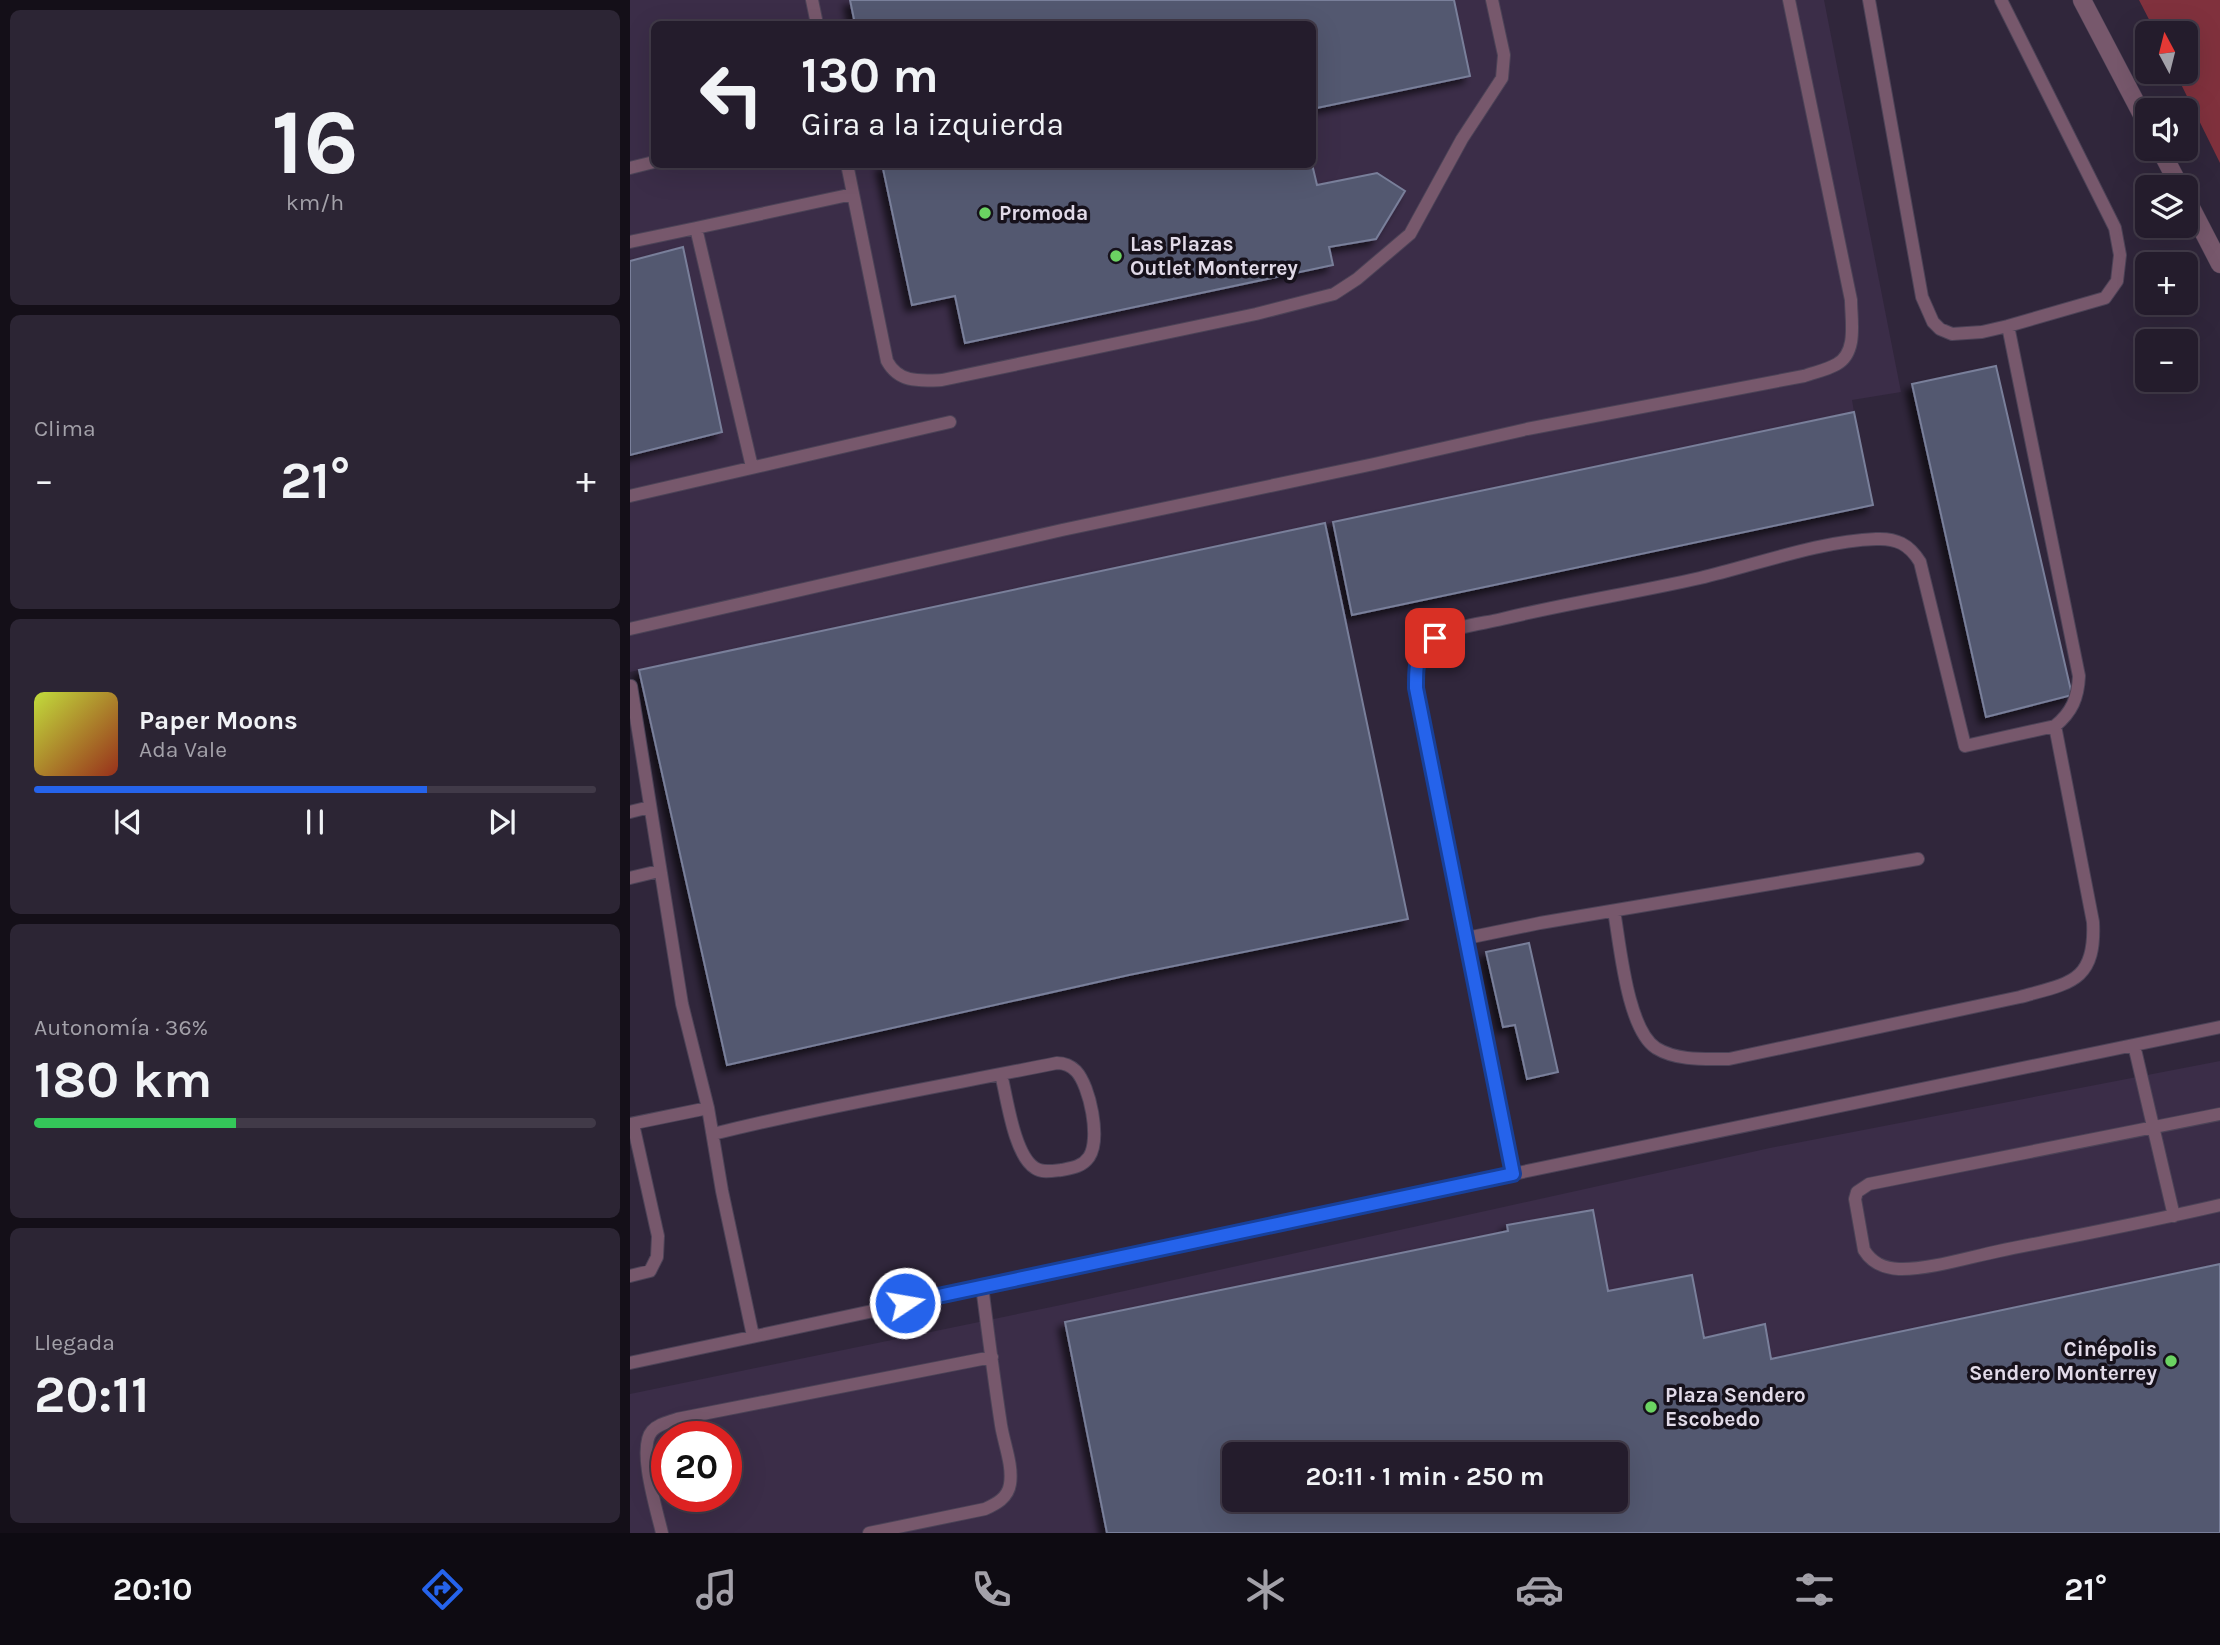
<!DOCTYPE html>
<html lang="es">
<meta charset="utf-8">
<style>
body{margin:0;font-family:Karla,sans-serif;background:#2c2534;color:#f1f3f6;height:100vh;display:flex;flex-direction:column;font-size:26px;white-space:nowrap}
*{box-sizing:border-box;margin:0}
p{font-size:23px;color:#a3a1a9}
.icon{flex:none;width:38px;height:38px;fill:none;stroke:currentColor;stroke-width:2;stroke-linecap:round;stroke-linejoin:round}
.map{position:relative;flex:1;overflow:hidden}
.sheet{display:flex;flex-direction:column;gap:10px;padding:10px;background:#140f18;width:630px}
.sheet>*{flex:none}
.top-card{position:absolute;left:21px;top:21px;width:665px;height:147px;border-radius:10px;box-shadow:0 7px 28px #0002,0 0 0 2px #413a48;background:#241c2c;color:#f1f3f6;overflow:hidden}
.needle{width:46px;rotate:353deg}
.tools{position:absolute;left:1505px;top:21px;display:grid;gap:14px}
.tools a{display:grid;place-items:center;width:63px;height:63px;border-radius:10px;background:#241c2c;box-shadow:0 7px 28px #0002,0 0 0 2px #413a48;font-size:35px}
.speed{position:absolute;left:21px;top:1421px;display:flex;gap:14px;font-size:35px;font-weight:700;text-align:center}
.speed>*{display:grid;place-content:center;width:91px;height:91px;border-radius:50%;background:#241c2c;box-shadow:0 7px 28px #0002,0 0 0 2px #413a48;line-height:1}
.speed .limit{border:10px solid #d22;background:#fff;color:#111}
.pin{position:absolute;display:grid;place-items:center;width:60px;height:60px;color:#fff;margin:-30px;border-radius:14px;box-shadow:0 4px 10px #0006}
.me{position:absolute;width:77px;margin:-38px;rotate:78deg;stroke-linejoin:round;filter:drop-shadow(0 0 5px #0008)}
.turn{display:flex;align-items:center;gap:24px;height:147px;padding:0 35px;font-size:32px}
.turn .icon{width:91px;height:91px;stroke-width:2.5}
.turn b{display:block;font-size:49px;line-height:60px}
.big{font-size:52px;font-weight:700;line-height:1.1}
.sheet .card{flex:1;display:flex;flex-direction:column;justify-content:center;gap:10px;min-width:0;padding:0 24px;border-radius:10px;background:#2c2534}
.sheet .dial{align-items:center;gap:0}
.dial b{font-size:91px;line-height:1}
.song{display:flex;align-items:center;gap:21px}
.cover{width:84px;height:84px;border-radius:10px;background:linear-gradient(135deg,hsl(70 70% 55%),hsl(10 70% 35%))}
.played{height:7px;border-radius:4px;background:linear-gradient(90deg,#2563eb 70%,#413a48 70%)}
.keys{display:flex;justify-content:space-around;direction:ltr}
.heat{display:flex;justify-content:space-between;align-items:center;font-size:38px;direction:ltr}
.charge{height:10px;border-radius:5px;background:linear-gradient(90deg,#34c759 36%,#413a48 0)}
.trip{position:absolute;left:592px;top:1442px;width:406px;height:70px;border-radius:10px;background:#241c2c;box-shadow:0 7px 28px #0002,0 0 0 2px #413a48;font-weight:700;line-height:70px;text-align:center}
.menu{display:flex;height:112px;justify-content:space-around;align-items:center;background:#0e0b12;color:#a3a1a9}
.menu .icon{width:49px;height:49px}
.menu .on{color:#2563eb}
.menu b{font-size:32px;color:#f1f3f6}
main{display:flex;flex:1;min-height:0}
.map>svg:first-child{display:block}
.built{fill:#3b2d48;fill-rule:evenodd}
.green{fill:#80313d}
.building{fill:#525870;stroke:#797f9a;stroke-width:2;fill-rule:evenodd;filter:url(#shadow)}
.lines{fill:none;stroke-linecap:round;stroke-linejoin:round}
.service-casing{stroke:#4c4357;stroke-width:14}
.tertiary-casing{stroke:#4c4357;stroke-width:19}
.service{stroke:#77586c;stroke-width:12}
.tertiary{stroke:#77586c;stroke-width:18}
.route-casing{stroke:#184099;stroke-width:18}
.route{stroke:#2563eb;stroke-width:12}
.poi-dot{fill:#6bd362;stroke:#16111b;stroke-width:2.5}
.labels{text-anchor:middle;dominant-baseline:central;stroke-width:7;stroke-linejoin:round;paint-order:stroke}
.poi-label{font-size:21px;font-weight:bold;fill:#e1dae8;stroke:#16111b;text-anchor:start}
</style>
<main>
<section class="sheet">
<div class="card dial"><b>16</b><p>km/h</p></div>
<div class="card"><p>Clima</p>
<div class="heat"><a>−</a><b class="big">21°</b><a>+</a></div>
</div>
<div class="card">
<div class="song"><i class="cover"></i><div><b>Paper Moons</b><p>Ada Vale</p></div></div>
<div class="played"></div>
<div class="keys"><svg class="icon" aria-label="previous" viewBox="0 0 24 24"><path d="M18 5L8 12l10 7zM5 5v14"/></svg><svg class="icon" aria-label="pause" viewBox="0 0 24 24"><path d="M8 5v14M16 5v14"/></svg><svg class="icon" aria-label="next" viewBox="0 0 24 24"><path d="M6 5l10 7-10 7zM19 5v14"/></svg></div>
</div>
<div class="card"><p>Autonomía · 36%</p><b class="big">180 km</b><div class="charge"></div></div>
<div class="card"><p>Llegada</p><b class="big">20:11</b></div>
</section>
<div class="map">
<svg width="1590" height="1533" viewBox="0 0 1590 1533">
<defs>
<filter id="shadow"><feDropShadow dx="-6" dy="6" stdDeviation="3.5" flood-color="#0009"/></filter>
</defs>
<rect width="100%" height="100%" fill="#30263b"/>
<path class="built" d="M 0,0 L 1194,0 L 1271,392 L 1222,400 L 1224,412 L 0,672 ZM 24,24 L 682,24 L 682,164 L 24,164 Z
M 1590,1061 L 1590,1533 L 0,1533 L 0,1394 L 431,1305 L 1140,1148 ZM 37,1437 L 96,1437 L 96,1496 L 37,1496 ZM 604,1454 L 985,1454 L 985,1500 L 604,1500 Z"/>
<path class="green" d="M 1509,0 L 1590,0 L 1590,163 L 1545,72 L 1556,72 L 1556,33 L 1526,33 Z"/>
<path class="building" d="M 220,0 L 824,0 L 840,76 L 682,109 L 682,24 L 225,24 Z
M 252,164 L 682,164 L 687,185 L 747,173 L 775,191 L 746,239 L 699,247 L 703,265 L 335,343 L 325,296 L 282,305 Z
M 53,247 L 92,432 L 0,455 L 0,261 Z
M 1366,366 L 1442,695 L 1356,717 L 1282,384 Z
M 1224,412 L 1243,505 L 722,615 L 703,522 Z
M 695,523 L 778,919 L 499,975 L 97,1065 L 9,670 Z
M 899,943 L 928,1072 L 897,1079 L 885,1025 L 873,1027 L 856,952 Z
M 963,1210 L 978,1291 L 1062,1275 L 1074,1338 L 1135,1324 L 1141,1359 L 1590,1264 L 1590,1533 L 477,1533 L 435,1322 L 878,1231 L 877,1225 ZM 604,1454 L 985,1454 L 985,1500 L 604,1500 Z"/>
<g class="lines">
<defs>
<path id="service" d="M 182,0 L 187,24
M 1239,0 L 1292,297 L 1303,322 L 1310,329 L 1322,334 L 1352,332 L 1378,326 L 1475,298 L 1487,281 L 1490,255 L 1485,228 L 1371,0
M 217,164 L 257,361 C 269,383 289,381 312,380 L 626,314 L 704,294 L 727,279 L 780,234 L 832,139 L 872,78 L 874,55 L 862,0
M 0,168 L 24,162
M 0,242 L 66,228
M 122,467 L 66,228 L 223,194
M 0,496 L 320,422
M 0,629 L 432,530 L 744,464 L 897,429 L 1174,376 C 1185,372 1197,370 1207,364 C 1228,352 1221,320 1221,300 L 1159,0
M 1,686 L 52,1004 L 78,1108 L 92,1191 L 123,1336
M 0,812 L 20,807
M 1288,859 L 910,923 L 837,938 L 786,688 C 786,667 785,650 806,638 C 825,626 851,624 872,619 C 938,603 1004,593 1070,578 C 1126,565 1189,541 1246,539 C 1266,538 1279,544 1290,562 L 1335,746 L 1425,726 C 1442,712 1448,698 1449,676 L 1378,326
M 0,878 L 29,871
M 984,911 C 990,944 997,1029 1026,1048 C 1047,1061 1075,1059 1099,1059 L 1390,997 C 1440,983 1466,982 1463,922 L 1425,726
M 837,938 L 883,1174
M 1504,1045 L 1544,1216
M 1590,1114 L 1239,1184 L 1227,1192 L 1225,1199 L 1234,1250 C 1242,1263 1253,1268 1269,1269 C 1298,1270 1340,1257 1369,1251 C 1443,1236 1517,1222 1590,1205
M 0,1124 L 78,1108
M 83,1134 C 196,1106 312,1086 427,1063 C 434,1063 440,1065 446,1071 C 460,1086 471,1139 459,1157 C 452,1167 442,1168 431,1170 C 422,1171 412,1173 405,1168 C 384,1155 377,1098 371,1074
M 0,1276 L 20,1271 L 27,1257 L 28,1236 L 3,1124
M 0,1363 L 883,1174 L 1590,1027
M 32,1533 C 27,1511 7,1448 22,1431 C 28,1424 39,1422 47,1419 L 362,1357
M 239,1533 L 355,1509 C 366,1504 378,1498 380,1484 C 383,1465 374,1444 371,1425 C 364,1379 358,1333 352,1286"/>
<path id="tertiary" d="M 1452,0 L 1517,124
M 1530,149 L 1550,187
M 1556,198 L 1590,264"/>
</defs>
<use href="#service" class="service-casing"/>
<use href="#tertiary" class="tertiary-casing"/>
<use href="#service" class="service"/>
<use href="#tertiary" class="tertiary"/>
</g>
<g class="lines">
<defs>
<path id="route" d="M 275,1303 L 883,1174 L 786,688 C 786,663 785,655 805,638"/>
</defs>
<use href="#route" class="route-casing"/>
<use href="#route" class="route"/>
</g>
<g class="poi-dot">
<circle cx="355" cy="213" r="7"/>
<circle cx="486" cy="256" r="7"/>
<circle cx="1541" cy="1361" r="7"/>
<circle cx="1021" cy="1407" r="7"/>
</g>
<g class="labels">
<g class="poi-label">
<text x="369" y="213">Promoda</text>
<text x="500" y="244">Las Plazas<tspan x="500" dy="24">Outlet Monterrey</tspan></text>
<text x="1527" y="1349" text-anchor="end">Cinépolis<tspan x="1527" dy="24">Sendero Monterrey</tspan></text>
<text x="1035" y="1395">Plaza Sendero<tspan x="1035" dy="24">Escobedo</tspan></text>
</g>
</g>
</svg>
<div class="tools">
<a><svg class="needle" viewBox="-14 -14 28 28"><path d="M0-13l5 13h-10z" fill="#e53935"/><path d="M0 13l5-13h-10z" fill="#a3a1a9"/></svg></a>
<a><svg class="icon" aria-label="sound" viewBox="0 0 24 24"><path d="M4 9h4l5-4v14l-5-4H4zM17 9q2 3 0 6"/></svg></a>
<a><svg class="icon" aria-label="layers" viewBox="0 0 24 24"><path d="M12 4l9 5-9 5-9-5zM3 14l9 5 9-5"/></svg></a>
<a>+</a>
<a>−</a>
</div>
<div class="speed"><div class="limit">20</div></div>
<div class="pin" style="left:805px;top:638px;background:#d93025"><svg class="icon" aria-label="arrive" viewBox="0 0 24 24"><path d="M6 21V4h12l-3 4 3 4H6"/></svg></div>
<svg class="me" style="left:275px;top:1303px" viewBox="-20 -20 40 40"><circle r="17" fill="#2563eb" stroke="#fff" stroke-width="3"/><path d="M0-11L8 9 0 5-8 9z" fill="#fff"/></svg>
<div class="trip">20:11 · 1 min · 250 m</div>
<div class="top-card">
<div class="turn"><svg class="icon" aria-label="left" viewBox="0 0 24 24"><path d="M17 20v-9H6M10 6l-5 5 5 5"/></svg><div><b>130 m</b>Gira a la izquierda</div></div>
</div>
</div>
</main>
<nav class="menu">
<b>20:10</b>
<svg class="icon on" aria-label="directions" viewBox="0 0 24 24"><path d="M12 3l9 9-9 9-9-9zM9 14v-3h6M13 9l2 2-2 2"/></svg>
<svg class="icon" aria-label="music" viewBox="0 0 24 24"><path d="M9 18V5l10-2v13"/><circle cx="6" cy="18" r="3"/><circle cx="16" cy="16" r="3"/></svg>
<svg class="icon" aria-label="phone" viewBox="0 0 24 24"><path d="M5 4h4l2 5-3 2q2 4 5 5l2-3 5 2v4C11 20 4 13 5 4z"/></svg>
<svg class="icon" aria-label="climate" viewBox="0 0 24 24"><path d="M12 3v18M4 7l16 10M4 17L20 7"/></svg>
<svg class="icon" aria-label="car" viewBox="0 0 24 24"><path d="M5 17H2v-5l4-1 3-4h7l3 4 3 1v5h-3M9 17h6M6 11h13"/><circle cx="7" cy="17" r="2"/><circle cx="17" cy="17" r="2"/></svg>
<svg class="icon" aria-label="filters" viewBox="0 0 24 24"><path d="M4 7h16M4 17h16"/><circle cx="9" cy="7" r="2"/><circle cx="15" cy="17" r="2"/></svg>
<b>21°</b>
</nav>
